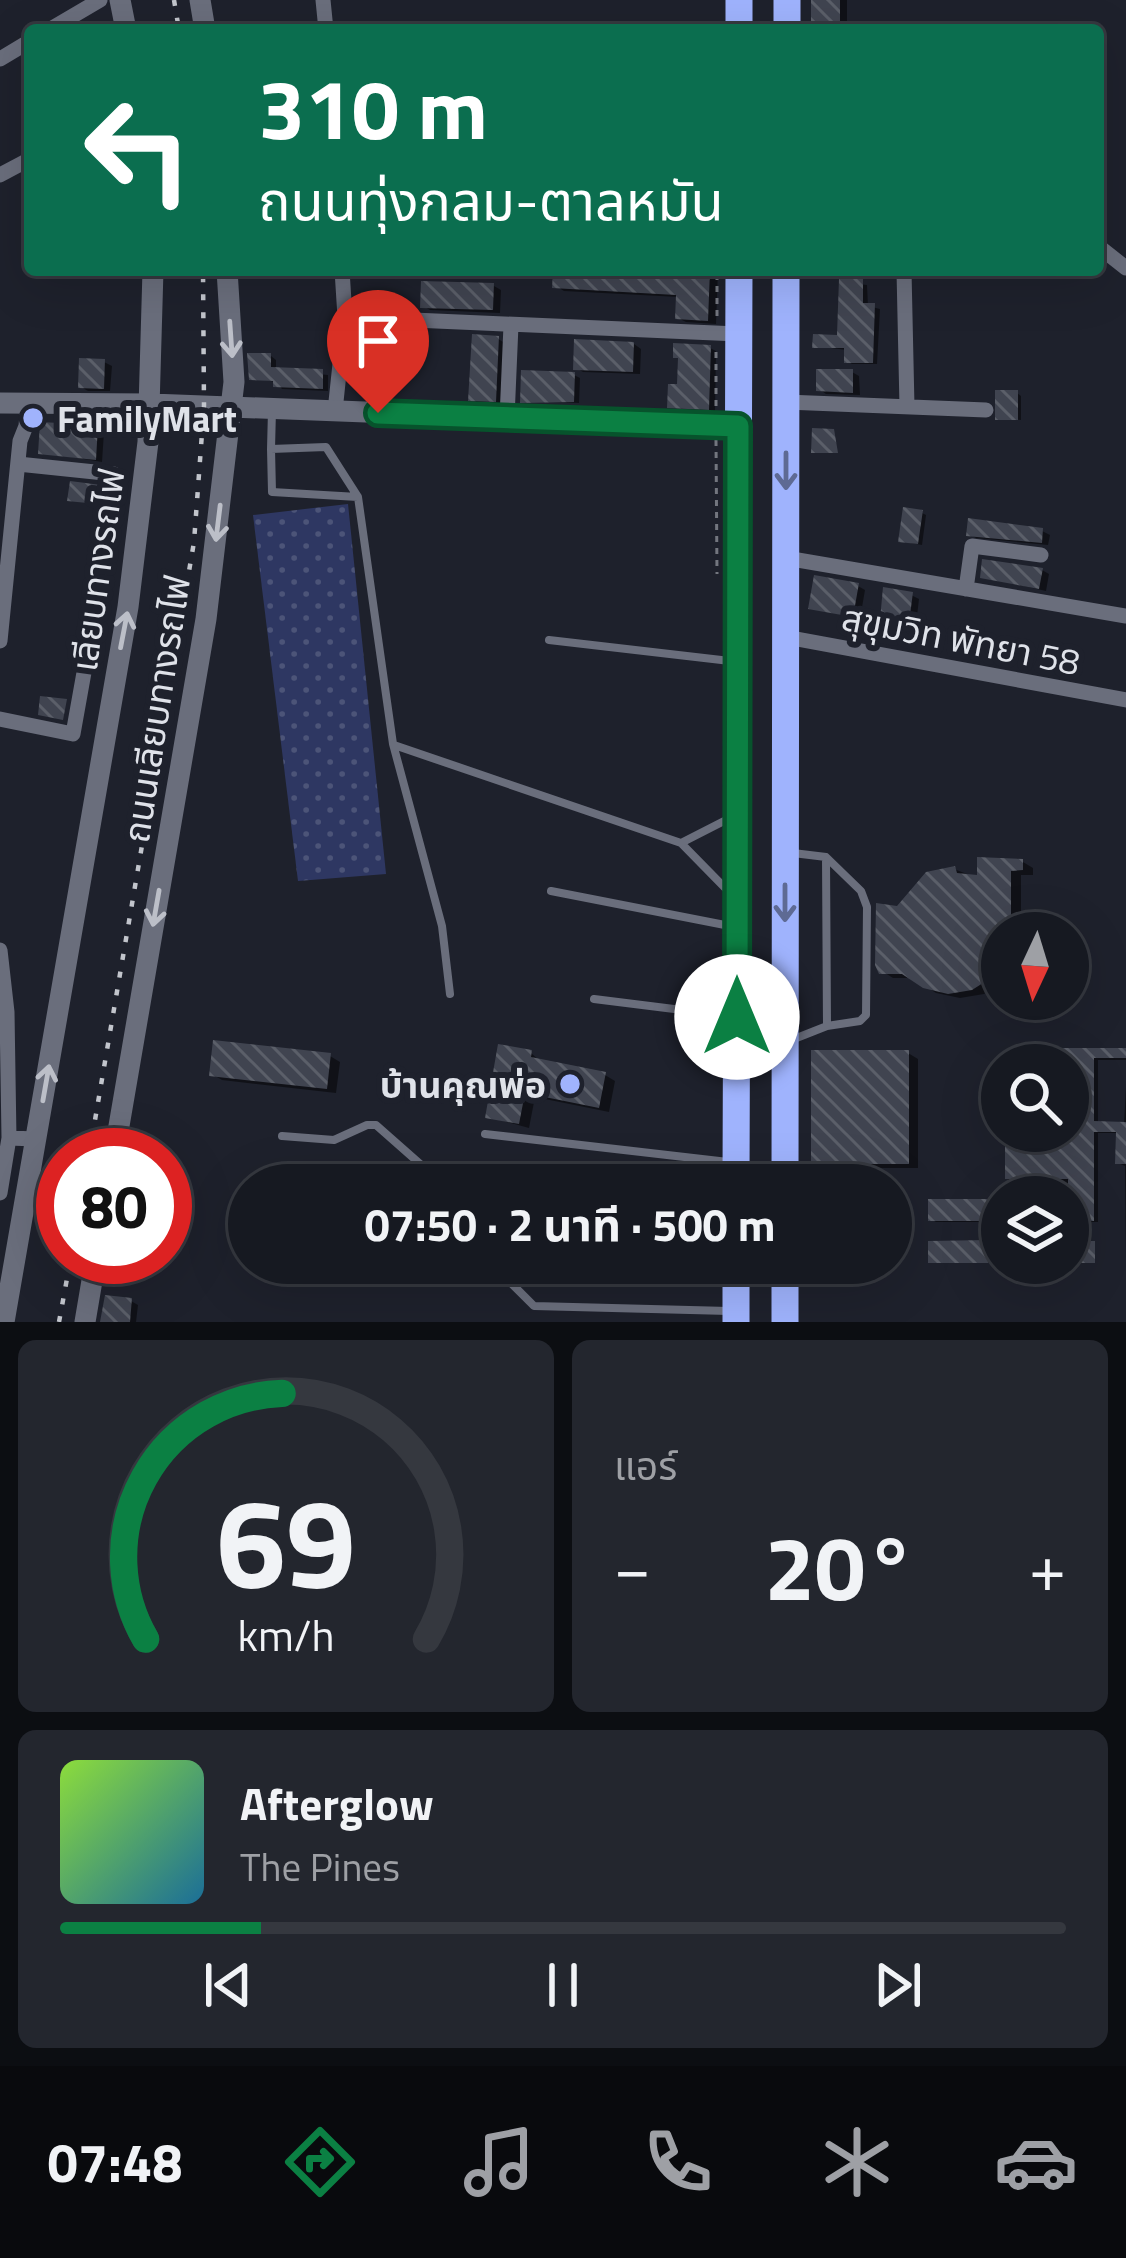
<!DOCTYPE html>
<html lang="th">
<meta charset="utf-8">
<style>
body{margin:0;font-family:"Titillium Web","Noto Sans Thai",sans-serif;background:#23262e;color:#f1f3f6;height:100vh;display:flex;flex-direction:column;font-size:45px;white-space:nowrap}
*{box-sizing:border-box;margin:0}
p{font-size:39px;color:#9ea0a5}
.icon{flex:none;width:66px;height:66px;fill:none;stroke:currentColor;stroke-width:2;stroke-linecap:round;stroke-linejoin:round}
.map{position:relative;height:1322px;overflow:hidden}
.details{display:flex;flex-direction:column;gap:18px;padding:18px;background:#0c0e12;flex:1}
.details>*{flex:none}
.guide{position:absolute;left:24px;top:24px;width:1080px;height:252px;border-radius:12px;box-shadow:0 12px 48px #0002,0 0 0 3px #35383f;background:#0b6e4f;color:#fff;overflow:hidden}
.needle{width:78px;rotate:184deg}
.fabs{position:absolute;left:981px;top:912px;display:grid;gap:24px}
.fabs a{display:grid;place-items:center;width:108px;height:108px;border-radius:50%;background:#161921;box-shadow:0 12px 48px #0002,0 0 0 3px #35383f;font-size:60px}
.speed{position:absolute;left:36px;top:1128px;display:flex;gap:24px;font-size:60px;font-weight:700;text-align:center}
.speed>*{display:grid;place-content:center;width:156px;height:156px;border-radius:50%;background:#161921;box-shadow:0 12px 48px #0002,0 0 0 3px #35383f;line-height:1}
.speed .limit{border:18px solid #d22;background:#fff;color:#111}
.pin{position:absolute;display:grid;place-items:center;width:102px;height:102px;color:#fff;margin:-123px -51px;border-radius:50% 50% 50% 0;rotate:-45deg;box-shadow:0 0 12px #0007}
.pin .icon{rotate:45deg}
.me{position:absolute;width:132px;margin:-66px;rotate:0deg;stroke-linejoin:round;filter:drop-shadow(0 0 9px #0008)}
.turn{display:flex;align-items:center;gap:42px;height:252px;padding:0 36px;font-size:54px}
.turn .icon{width:156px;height:156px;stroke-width:2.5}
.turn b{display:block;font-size:84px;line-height:102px}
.big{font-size:90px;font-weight:700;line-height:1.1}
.details .widget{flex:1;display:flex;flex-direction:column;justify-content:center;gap:18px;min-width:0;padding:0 42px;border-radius:18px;background:#23262e}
.details .dial{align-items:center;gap:0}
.dial svg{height:312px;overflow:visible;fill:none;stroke:#35383f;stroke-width:7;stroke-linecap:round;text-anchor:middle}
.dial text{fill:#f1f3f6;stroke:none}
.song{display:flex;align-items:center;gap:36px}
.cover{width:144px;height:144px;border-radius:18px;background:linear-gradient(135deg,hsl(90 70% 55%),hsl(200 70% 35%))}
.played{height:12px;border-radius:6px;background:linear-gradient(90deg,#0b8043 20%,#35383f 20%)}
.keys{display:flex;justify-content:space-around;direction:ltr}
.heat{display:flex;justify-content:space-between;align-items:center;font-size:66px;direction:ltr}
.details .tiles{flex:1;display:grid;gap:18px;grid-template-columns:1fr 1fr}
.widget:last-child{grid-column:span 2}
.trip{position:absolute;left:228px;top:1164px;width:684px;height:120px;border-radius:60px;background:#161921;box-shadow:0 12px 48px #0002,0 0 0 3px #35383f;font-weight:700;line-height:120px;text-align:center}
.tab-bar{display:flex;height:192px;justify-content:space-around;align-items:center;background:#090a0d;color:#9ea0a5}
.tab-bar .icon{width:84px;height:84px}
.tab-bar .selected{color:#0b8043}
.tab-bar b{font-size:54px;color:#f1f3f6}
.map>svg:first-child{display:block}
.grass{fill:url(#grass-dots)}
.shadow{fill:#0007}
.building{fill:url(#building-back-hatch)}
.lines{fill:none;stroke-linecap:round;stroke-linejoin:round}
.path{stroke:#73767f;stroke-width:3;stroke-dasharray:6 6;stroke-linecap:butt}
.lane{stroke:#6a6e7c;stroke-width:8}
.street{stroke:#6a6e7c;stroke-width:15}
.secondary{stroke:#6a6e7c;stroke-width:21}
.highway{stroke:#9fb3fd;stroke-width:27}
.rail{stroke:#c2c5cc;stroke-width:4.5;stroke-dasharray:6 12;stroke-linecap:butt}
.oneway{stroke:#bcbfc8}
.oneway2{stroke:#5e6a94}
.route-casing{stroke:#07532c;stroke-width:30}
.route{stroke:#0b8043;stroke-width:21}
.poi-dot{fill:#a0b3fd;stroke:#1e212c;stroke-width:4.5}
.labels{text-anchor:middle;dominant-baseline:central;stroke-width:12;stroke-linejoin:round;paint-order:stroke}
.poi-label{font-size:36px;font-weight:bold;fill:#dfe2e9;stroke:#1e212c;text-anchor:start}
.street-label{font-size:36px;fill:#dfe2e9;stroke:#1e212c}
</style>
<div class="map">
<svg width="1126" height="1322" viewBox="0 0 1126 1322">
<defs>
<pattern id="grass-dots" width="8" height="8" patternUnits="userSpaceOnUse" patternTransform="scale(3)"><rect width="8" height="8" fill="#2e3762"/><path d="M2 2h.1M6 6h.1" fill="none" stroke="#4c5478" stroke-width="1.8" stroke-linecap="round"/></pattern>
<pattern id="building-back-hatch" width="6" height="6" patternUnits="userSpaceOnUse" patternTransform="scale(3)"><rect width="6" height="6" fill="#404450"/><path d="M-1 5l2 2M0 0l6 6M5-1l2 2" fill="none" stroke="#5b5f69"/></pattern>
</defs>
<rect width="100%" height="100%" fill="#1e212c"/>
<path class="grass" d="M 348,504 L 386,874 L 298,881 L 253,515 Z"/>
<path class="shadow" d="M 815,0 L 847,0 L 847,30 L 815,30 Z
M 556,270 L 718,270 L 716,324 L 686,322 L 678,318 L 679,297 L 564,291 L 556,286 Z
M 810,270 L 843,270 L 843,282 L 867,285 L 868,306 L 880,309 L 877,364 L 852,364 L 847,361 L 847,350 L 815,346 L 840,338 L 843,277 L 816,277 Z
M 494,286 L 501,290 L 500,313 L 430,310 L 423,306 Z
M 498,339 L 505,343 L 502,404 L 478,403 L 471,399 Z
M 634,344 L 641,349 L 640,374 L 583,372 L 576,368 Z
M 710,348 L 716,351 L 715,412 L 670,407 Z
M 271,356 L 276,360 L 276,370 L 328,375 L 328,391 L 282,389 L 276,382 L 252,378 Z
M 104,362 L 112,366 L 110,391 L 88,391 L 81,387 Z
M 852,372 L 859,376 L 860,395 L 826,394 L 819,389 Z
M 574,375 L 580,378 L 579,403 L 523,401 Z
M 1017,393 L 1021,396 L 1021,420 L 998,418 Z
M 97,428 L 104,432 L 102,462 L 41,452 Z
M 922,513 L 926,515 L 922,545 L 905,542 Z
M 1042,531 L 1050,535 L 1048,545 L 976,538 L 969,534 Z
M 1042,570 L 1049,574 L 1046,591 L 983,577 Z
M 858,586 L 865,590 L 860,619 L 812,608 Z
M 911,595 L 919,599 L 916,625 L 883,619 Z
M 1023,862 L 1033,868 L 1033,875 L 1021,875 L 1021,933 L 1002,933 L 1002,982 L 984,994 L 960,998 L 936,993 L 913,978 L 893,978 L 882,971 L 899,909 L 954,869 L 980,879 Z
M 1028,1051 L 1126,1051 L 1126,1060 L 1098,1060 L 1098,1125 L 1124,1125 L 1126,1087 L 1126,1259 L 1125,1166 L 1118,1163 L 1119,1133 L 1098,1133 L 1098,1222 L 1068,1222 L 1068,1197 L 1008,1197 L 1008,1131 L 1068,1131 L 1068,1065 L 1028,1065 Z
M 531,1053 L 541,1062 L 605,1075 L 615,1081 L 609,1112 L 535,1097 L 529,1128 L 488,1117 Z
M 908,1053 L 918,1059 L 918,1168 L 824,1168 L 814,1162 Z
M 330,1056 L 340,1062 L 336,1093 L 222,1080 L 212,1074 Z
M 165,1187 L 187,1193 L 182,1245 L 165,1243 Z
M 931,1202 L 1002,1202 L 1002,1222 L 936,1222 L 931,1219 Z
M 931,1244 L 1002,1244 L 1002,1262 L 932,1262 Z
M 131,1301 L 138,1305 L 136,1322 L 105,1322 Z"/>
<path class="building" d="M 811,0 L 840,0 L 840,30 L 811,30 Z
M 553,270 L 710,270 L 708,321 L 675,319 L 676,295 L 552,288 Z
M 863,278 L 863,303 L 875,303 L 873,363 L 844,363 L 844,348 L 812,348 L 813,334 L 837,335 L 839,279 Z
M 421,281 L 494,283 L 493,310 L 420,308 Z
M 472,334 L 499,336 L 496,402 L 468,401 Z
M 574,339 L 634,342 L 633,372 L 573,370 Z
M 673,343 L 711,345 L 709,410 L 667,408 L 668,384 L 677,384 L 678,358 L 673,358 Z
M 247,353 L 271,353 L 271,367 L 323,369 L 323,389 L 273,387 L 273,381 L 249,380 Z
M 79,358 L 105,359 L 104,389 L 78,388 Z
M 816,369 L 853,369 L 853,393 L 816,391 Z
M 521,370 L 575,372 L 574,402 L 520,403 Z
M 995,390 L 1018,390 L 1018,420 L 995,420 Z
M 40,422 L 98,425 L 96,460 L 38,454 Z
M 812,428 L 834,429 L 838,453 L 811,453 Z
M 70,481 L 101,485 L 98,504 L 67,501 Z
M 903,507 L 923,510 L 918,544 L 898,542 Z
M 968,518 L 1043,528 L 1042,543 L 966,536 Z
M 982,559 L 1043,568 L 1039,589 L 980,578 Z
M 814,575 L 859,583 L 853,617 L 808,609 Z
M 883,587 L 913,592 L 909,623 L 880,620 Z
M 40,696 L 67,699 L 63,720 L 38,715 Z
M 977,857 L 1023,859 L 1023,870 L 1011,871 L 1011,933 L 1002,933 L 1002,976 L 994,976 L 972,990 L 948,994 L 923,988 L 902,974 L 879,974 L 875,965 L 876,903 L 897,906 L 926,872 L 955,866 L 957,873 L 977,875 Z
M 213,1040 L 331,1053 L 327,1089 L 209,1076 Z
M 498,1044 L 532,1050 L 531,1057 L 606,1072 L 599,1108 L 525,1093 L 519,1124 L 485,1118 Z
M 1025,1048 L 1126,1048 L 1126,1058 L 1094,1058 L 1094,1121 L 1126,1122 L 1126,1164 L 1115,1164 L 1116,1132 L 1094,1132 L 1094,1221 L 1068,1220 L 1068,1179 L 1005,1179 L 1005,1131 L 1068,1131 L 1068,1058 L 1025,1058 Z
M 811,1050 L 909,1050 L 909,1164 L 811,1164 Z
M 165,1184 L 181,1186 L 176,1243 L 165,1242 Z
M 928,1199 L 989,1199 L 989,1221 L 928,1221 Z
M 988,1240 L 988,1263 L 928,1263 L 928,1241 Z
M 1068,1241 L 1095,1241 L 1095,1263 L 1068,1263 Z
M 105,1295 L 132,1298 L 130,1322 L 100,1322 Z"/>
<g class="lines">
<path class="path" d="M 717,316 L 717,270
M 716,406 L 716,350
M 716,440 L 717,574"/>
<path class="lane" d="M 271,449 L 272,492 L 358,497 L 326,447 L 271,449 L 272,410
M 358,497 L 393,744 L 442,926 L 450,994
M 549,640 L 730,661
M 394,745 L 681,843 L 731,894
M 681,843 L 728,819
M 793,853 L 826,857 L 861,891 L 867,907 L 866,1015 L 860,1021 L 827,1026 L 794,1039
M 826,858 L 827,1026
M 551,891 L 730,926
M 594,999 L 730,1016
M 485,1134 L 728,1162
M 282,1136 L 334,1140 L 367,1125 L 376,1125 L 444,1185
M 491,1263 L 534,1306 L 729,1311"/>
<path class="street" d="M 323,0 L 326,30
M 49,30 L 100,0
M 0,59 L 30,41
M 0,175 L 30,159
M 1098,246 L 1126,268
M 904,271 L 907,407
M 345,317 L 738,334
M 786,402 L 986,410
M 335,411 L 345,317 L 342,270
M 507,418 L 511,325
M 786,558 L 1126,616
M 966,589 L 972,546 L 1041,555
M 786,637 L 1126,700
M 0,641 L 20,441 L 26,426 L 28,403
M 0,719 L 73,734 L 100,583 L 114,474 L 18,464
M 0,950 L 7,1012 L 9,1138
M 563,1184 L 565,1185
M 0,1193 L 9,1138 L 36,1139
M 691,1263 L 736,1266"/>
<path class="secondary" d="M 120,0 L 126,30
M 200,0 L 205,30
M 0,403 L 151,404 L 738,426
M 114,1155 L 206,619 L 234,382 L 227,270
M 4,1322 L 128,607 L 148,442 L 153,270
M 85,1322 L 96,1257"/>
<path class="highway" d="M 739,30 L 739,0
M 787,30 L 787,0
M 736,1185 L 739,270
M 785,1185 L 786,270
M 736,1322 L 736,1263
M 785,1322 L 785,1263"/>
<path class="rail" d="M 174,0 L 179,30
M 89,1155 L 194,542 L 204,406 L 203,270
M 59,1322 L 71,1257"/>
</g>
<defs><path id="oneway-shaft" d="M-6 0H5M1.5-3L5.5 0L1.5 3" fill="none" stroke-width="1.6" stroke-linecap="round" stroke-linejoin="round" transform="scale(3)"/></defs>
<g class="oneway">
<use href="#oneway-shaft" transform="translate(231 339) rotate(86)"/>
<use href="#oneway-shaft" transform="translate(218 523) rotate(97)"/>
<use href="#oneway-shaft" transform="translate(124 630) rotate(-79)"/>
<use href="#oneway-shaft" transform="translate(156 908) rotate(100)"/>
<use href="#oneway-shaft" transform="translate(46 1083) rotate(-80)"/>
</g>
<g class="oneway2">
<use href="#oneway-shaft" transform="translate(786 471) rotate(90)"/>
<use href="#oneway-shaft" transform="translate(785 903) rotate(90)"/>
</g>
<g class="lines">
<defs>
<path id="route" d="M 378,413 L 738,426 L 737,1017"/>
</defs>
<use href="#route" class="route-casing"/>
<use href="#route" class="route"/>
</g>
<g class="poi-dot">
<circle cx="33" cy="418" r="12"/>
<circle cx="570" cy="1084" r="12"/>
</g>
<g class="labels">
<g class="poi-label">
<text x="57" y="418">FamilyMart</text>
<text x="546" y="1084" text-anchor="end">บ้านคุณพ่อ</text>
</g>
<g class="street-label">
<text transform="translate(97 570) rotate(-82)">เลียบทางรถไฟ</text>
<text transform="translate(961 639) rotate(11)">สุขุมวิท พัทยา 58</text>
<text transform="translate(156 709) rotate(-81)">ถนนเลียบทางรถไฟ</text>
</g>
</g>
</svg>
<div class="fabs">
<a><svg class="needle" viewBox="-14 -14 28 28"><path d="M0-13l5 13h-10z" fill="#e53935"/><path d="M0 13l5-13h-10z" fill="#9ea0a5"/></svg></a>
<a><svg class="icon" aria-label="search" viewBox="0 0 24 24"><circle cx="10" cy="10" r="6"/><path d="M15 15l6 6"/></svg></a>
<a><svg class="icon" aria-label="layers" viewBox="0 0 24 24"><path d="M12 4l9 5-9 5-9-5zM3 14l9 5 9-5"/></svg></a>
</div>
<div class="speed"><div class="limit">80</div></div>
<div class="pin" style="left:378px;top:413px;background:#d93025"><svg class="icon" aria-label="arrive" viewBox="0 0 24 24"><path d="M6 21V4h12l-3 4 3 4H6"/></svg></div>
<svg class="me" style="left:737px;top:1017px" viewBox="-20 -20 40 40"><circle r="19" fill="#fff"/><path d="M0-13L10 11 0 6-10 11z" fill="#0b8043"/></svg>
<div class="trip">07:50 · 2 นาที · 500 m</div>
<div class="guide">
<div class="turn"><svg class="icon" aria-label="left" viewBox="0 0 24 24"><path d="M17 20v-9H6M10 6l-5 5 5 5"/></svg><div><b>310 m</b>ถนนทุ่งกลม-ตาลหมัน</div></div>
</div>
</div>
<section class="details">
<div class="tiles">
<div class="widget dial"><svg viewBox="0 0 100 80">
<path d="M14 69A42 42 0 1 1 86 69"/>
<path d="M14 69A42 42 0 0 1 49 6" stroke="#0b8043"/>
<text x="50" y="56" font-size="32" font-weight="700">69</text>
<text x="50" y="72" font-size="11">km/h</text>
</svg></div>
<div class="widget"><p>แอร์</p>
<div class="heat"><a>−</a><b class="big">20°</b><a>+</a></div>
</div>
<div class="widget">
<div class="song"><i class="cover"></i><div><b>Afterglow</b><p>The Pines</p></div></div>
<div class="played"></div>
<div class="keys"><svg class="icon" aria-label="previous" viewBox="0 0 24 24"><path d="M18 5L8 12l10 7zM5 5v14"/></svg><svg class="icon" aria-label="pause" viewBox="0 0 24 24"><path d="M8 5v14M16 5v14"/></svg><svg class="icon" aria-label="next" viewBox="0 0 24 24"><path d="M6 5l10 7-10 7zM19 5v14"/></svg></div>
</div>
</div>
</section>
<nav class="tab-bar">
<b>07:48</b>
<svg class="icon selected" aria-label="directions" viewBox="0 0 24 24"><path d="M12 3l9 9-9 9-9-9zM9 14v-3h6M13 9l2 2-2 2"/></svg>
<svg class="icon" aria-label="music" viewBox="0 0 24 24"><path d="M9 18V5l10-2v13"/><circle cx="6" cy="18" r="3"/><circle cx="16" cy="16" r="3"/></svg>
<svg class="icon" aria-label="phone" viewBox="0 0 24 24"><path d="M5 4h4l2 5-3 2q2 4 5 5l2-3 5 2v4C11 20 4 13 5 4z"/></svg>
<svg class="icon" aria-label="climate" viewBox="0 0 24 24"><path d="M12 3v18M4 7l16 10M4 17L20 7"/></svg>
<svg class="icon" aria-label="car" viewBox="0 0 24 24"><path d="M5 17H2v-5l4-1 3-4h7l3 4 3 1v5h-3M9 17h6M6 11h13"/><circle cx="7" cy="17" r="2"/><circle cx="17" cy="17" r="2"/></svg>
</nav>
